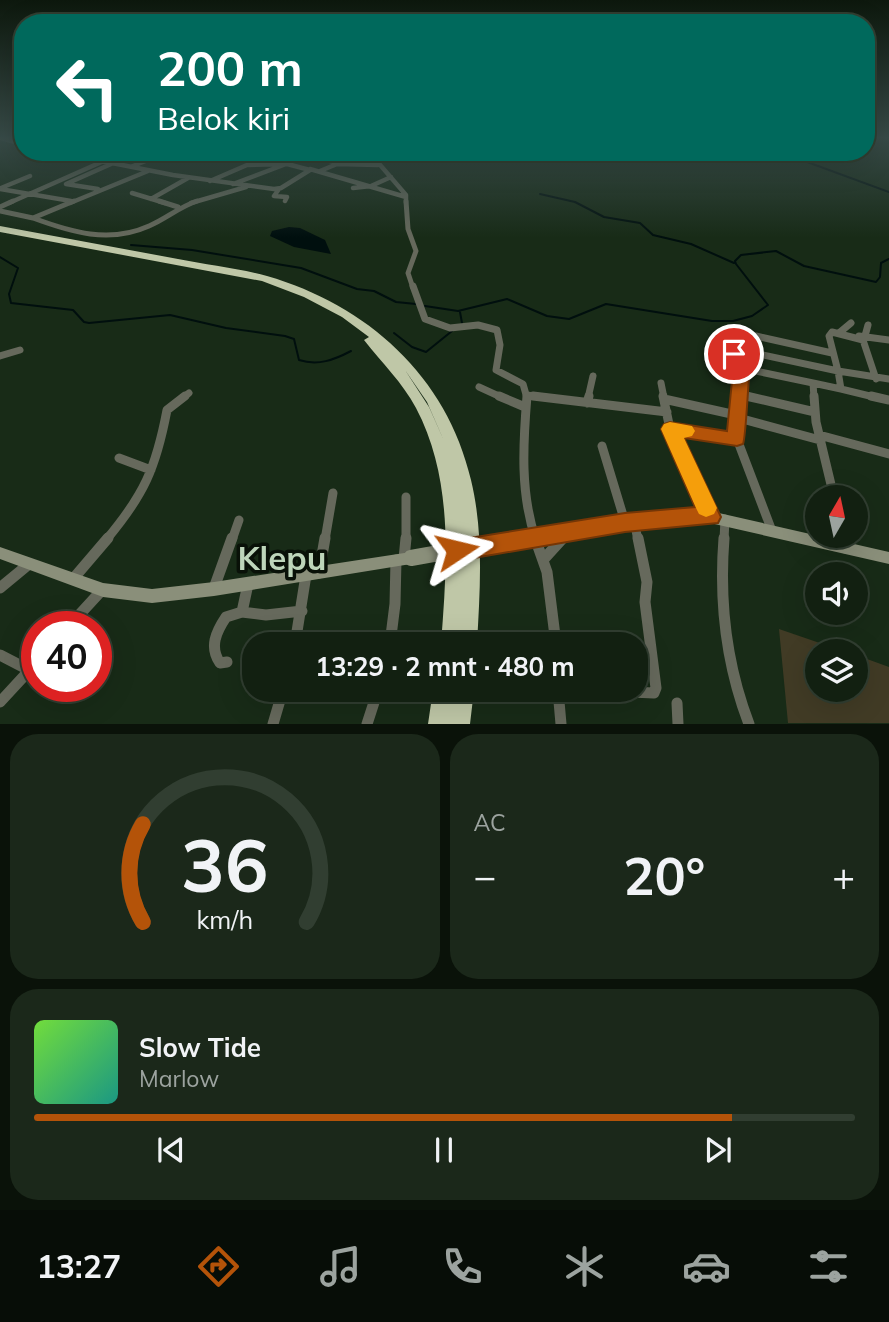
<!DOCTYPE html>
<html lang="id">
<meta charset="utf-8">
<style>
body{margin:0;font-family:Mulish,sans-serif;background:#1b281a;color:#f1f3f6;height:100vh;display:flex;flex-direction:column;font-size:26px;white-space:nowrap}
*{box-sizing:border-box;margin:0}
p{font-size:23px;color:#9ca39f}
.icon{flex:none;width:38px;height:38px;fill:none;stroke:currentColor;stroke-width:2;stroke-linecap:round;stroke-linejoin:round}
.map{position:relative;height:724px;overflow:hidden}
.drawer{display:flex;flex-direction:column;gap:10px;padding:10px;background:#0a1209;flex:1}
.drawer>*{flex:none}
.top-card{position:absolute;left:14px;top:14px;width:861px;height:147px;border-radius:28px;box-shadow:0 7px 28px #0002,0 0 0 2px #313e31;background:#00695c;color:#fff;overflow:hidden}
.needle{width:46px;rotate:9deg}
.controls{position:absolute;left:805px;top:485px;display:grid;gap:14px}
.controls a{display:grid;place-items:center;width:63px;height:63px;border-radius:50%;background:#122011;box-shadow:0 7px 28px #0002,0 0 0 2px #313e31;font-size:35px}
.speed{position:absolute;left:21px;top:611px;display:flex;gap:14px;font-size:35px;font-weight:700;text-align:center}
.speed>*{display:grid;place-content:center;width:91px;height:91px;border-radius:50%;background:#122011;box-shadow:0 7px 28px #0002,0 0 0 2px #313e31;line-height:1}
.speed .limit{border:10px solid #d22;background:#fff;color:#111}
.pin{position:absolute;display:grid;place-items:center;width:60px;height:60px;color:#fff;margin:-30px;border:4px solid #fff;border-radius:50%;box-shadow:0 2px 7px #0007}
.me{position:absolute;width:77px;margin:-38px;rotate:80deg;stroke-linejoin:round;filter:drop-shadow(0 0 5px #0008)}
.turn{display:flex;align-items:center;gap:24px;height:147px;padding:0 28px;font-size:32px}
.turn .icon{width:91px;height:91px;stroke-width:2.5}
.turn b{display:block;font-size:49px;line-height:60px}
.big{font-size:52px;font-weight:700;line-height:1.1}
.drawer .card{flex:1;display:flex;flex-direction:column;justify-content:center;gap:10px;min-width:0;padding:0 24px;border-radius:28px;background:#1b281a}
.drawer .dial{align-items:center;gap:0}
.dial svg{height:182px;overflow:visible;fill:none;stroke:#313e31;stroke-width:7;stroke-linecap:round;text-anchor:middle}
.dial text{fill:#f1f3f6;stroke:none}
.song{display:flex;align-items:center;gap:21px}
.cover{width:84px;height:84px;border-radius:10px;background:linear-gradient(135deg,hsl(100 70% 55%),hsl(170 70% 35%))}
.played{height:7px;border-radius:4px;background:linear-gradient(90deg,#b45309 85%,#313e31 85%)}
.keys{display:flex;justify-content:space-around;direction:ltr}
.heat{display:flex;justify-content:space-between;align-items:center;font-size:38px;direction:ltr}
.drawer .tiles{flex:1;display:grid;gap:10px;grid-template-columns:1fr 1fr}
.card:last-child{grid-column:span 2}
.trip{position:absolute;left:242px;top:632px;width:406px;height:70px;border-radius:28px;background:#122011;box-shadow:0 7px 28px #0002,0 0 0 2px #313e31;font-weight:700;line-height:70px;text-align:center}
.tabs{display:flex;height:112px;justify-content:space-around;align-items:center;background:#070d07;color:#9ca39f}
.tabs .icon{width:49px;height:49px}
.tabs .current{color:#b45309}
.tabs b{font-size:32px;color:#f1f3f6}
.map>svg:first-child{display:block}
.green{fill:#413b25}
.water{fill:#000f0e}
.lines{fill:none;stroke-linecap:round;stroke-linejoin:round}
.stream{stroke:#000f0e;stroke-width:2}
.street-far4{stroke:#66695c;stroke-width:4.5}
.street-far3{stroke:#66695c;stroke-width:5}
.street-far2{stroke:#66695c;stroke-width:7}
.street-far1{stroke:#66695c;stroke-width:9}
.street{stroke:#66695c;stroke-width:11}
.secondary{fill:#8a8f7a;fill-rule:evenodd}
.highway{fill:#bfc7a7;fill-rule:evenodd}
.secondary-bridge-far1{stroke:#8a8f7a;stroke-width:12}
.secondary-bridge{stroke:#8a8f7a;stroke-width:16}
.route{fill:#b45309;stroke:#753606;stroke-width:2}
.slow{fill:#f59e0b}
.labels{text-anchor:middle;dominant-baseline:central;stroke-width:7;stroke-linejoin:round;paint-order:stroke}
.near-quarter-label{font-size:33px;font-weight:bold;fill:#bdd5ba;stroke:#091108}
</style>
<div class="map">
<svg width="889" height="724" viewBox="0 0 889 724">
<rect width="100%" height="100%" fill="#182b17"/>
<path class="green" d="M 779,629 L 843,651 L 817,651 L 817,690 L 856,690 L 856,655 L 889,667 L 889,723 L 788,723 Z"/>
<path class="water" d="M 289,227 L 300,228 L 325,240 L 331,254 L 294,247 L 270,236 L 272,231 Z"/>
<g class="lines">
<path class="stream" d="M 474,152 L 525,161 L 543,152
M 570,152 L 593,157 L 648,159 L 652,154 L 701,156 L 715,152
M 623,152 L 632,155
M 780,152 L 889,192
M 540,194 L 575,202 L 604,217 L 640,223 L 653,235 L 691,244 L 734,263
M 131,245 L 192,250 L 301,268 L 357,289 L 374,291 L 396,302 L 416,304
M 0,257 L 18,268 L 9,294 L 11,303 L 73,310 L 84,322 L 89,323 L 170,315 L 226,328 L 285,336 L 294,339 L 299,360 C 318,366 334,360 351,351
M 425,306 L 458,311 L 507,299 L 547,316 L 569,319 L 606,304 L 712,321 L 733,321 L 752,316 L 768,305 L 736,264 L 735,261 L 741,255 L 776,251 L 804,266 L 876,282 L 880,277 L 881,263 L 889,259
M 460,312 L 462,323
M 394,333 L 412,347 L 426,352 L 452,331"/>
<path class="street-far4" d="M 0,138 L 23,144
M 56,152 L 173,175 L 274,189 L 281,188 L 310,170 L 287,164 L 311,152
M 369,152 L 406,195 L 406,203
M 305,155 L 334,162
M 315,157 L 328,152
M 133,166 L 168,152
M 310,169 L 406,197
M 320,171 L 337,164 L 378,165
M 210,181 L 247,165 L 287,164
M 233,184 L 286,164
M 1,188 L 30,176
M 353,188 L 371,186 L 391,177
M 0,189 L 71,201
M 98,189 L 66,184 L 111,164
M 279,189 L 274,196 L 287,197 L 285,201
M 132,193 L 165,203
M 151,199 L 188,178
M 9,203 L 124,152
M 70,203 L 148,171
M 191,203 L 246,187"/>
<path class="street-far3" d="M 159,201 L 178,207
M 406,201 L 408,229 L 416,251 L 408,273 L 413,288
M 0,207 L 13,201
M 0,211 L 33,218 L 74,201
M 33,218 C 71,232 109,244 149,226 C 166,219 179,207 197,201"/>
<path class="street-far2" d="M 413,286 L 425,319 L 450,328 L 478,325 L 497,330 L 500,345 L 496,370 L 523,384 L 527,398
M 839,333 L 851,323
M 756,336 L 832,353
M 859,336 L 889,340
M 865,336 L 868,325
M 0,356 L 20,350
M 741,368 L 736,366 L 735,349 L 838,371 L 829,336 L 832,332 L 863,340 L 876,379
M 661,383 L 664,398
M 479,387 L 503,398
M 841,389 L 878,398
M 739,394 L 754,398
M 527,395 L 548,398
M 183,398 L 189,393
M 588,398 L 593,376
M 737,398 L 741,368 L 813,383
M 814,398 L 813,383 L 841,389 L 838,371 L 889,379"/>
<path class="street-far1" d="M 499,396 L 525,407
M 527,396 C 523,444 520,494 536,540
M 533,396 L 667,412
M 663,396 L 670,429 L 710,517
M 746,396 L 815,412
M 814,396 L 816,422 L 834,497
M 871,396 L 889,400
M 664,399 L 736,415
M 587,403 L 589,396
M 735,417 L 738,396
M 670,429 L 737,439
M 819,435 L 889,454
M 602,446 L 625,522
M 119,458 L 151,470
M 634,521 L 638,540
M 772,531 L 737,439 L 735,417 L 820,440
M 841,536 L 842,540
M 106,540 C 144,495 156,468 167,410 L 185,396
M 232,540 L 239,520
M 325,540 L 333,493
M 406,540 L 406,497
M 561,540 L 568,532
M 724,540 L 725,519"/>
<path class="street" d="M 535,538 L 547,572 L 556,644
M 724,538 C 719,602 726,664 749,724
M 842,538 L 845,548
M 404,559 L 406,538
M 543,560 L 563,538
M 319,573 L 325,538
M 73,579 L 108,538
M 0,588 L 29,564
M 214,588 L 232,538
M 242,612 L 266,615 L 302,611
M 69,626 L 102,590
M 295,644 L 306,575
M 390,644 L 395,604 L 396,560
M 0,655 L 29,670
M 227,662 L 220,663 C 209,647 216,632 226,617 L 242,612 L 248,584
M 558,690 L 561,724
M 585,690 L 654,693 L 656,688 L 645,602 L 647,582 L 638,538
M 0,702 L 37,662
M 677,703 L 678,724
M 273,724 L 283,690
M 367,724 L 378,690"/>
<path class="secondary" d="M 687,511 L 710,511 L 889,552 L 889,564 L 710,523 C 647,522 587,533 525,544 L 520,542 L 518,538 L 520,534 L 525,532 C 579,523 632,513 687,511 Z
M 0,547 L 103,583 L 152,589 L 214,582 L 411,552 L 416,553 L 418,558 L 416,563 L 411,564 L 214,596 L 152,603 L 103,597 L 0,559 Z"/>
<path class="highway" d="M 0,226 C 59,237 119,248 178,259 C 207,265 238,268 267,276 C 367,305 447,376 471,480 C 484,534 480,589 477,644 L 441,644 C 447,565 454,480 416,408 C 402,382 382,363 364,340 L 369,337 L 342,317 L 304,297 L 262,281 L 0,232 ZM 405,370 L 427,402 L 445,443 L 429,407 Z
M 433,690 L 474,690 L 470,724 L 428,724 Z"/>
<path class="secondary-bridge-far1" d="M 514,540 L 525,538"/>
<path class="secondary-bridge" d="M 411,558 L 524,538"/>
</g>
<linearGradient id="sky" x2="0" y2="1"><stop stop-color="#0d180d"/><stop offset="0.58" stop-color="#374a47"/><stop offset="1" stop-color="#374a47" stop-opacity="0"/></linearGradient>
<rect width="889" height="238" fill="url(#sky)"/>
<path class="route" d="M 734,349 L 740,350 L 744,363 L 750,368 C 748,381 746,438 743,444 L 737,446 L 684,438 L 721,517 L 718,523 L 625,532 L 457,561 L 449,558 L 445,550 L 449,543 L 457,540 L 625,513 L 695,507 L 661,429 L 664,424 L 670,422 L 727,431 L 733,371 L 728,367 L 726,354 Z"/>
<path class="slow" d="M 670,422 L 692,426 L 695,431 L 692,436 L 684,438 L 717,508 L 714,514 L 706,517 L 699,514 L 696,508 L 661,429 L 664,424 Z"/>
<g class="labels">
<g class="near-quarter-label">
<text x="282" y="557">Klepu</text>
</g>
</g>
</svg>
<div class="controls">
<a><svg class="needle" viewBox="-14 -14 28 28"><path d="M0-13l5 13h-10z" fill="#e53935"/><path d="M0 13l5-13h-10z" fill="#9ca39f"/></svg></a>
<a><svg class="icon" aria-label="sound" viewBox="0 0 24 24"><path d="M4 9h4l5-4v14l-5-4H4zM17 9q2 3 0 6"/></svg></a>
<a><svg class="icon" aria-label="layers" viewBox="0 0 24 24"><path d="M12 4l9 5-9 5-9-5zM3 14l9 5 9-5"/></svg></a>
</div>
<div class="speed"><div class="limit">40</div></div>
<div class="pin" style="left:734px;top:354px;background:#d93025"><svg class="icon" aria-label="arrive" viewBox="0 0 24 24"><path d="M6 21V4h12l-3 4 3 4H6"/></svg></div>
<svg class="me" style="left:457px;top:550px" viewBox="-20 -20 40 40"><path d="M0-17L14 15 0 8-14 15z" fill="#b45309" stroke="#fff" stroke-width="4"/></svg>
<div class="trip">13:29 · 2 mnt · 480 m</div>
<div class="top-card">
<div class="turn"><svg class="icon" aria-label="left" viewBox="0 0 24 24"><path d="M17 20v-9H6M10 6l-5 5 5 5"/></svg><div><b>200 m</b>Belok kiri</div></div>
</div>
</div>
<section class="drawer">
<div class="tiles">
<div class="card dial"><svg viewBox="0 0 100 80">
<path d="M14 69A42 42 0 1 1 86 69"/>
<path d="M14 69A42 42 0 0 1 14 26" stroke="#b45309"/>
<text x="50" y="56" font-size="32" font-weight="700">36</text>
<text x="50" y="72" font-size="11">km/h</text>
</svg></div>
<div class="card"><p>AC</p>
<div class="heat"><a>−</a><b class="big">20°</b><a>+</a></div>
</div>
<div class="card">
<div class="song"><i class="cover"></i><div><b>Slow Tide</b><p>Marlow</p></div></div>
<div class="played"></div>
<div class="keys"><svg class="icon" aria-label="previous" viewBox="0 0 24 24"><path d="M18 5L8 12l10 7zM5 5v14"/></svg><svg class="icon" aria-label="pause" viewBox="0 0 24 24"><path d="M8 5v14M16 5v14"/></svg><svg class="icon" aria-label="next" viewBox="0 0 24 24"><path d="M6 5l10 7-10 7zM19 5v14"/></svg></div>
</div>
</div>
</section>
<nav class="tabs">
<b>13:27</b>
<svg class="icon current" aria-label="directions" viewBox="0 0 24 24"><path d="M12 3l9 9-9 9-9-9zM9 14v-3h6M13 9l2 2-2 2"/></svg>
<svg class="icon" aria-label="music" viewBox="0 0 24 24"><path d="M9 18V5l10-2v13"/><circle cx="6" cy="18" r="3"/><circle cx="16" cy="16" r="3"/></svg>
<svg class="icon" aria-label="phone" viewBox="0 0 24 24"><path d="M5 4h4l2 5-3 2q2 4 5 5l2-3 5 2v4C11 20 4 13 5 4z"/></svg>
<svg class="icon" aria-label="climate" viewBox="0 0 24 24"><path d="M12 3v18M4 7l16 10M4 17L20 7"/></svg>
<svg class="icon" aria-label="car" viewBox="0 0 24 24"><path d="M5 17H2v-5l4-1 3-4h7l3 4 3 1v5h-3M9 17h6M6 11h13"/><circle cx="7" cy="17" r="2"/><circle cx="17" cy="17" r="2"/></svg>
<svg class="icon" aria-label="filters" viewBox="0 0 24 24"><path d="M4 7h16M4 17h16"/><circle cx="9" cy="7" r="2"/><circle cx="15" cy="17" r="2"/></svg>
</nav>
